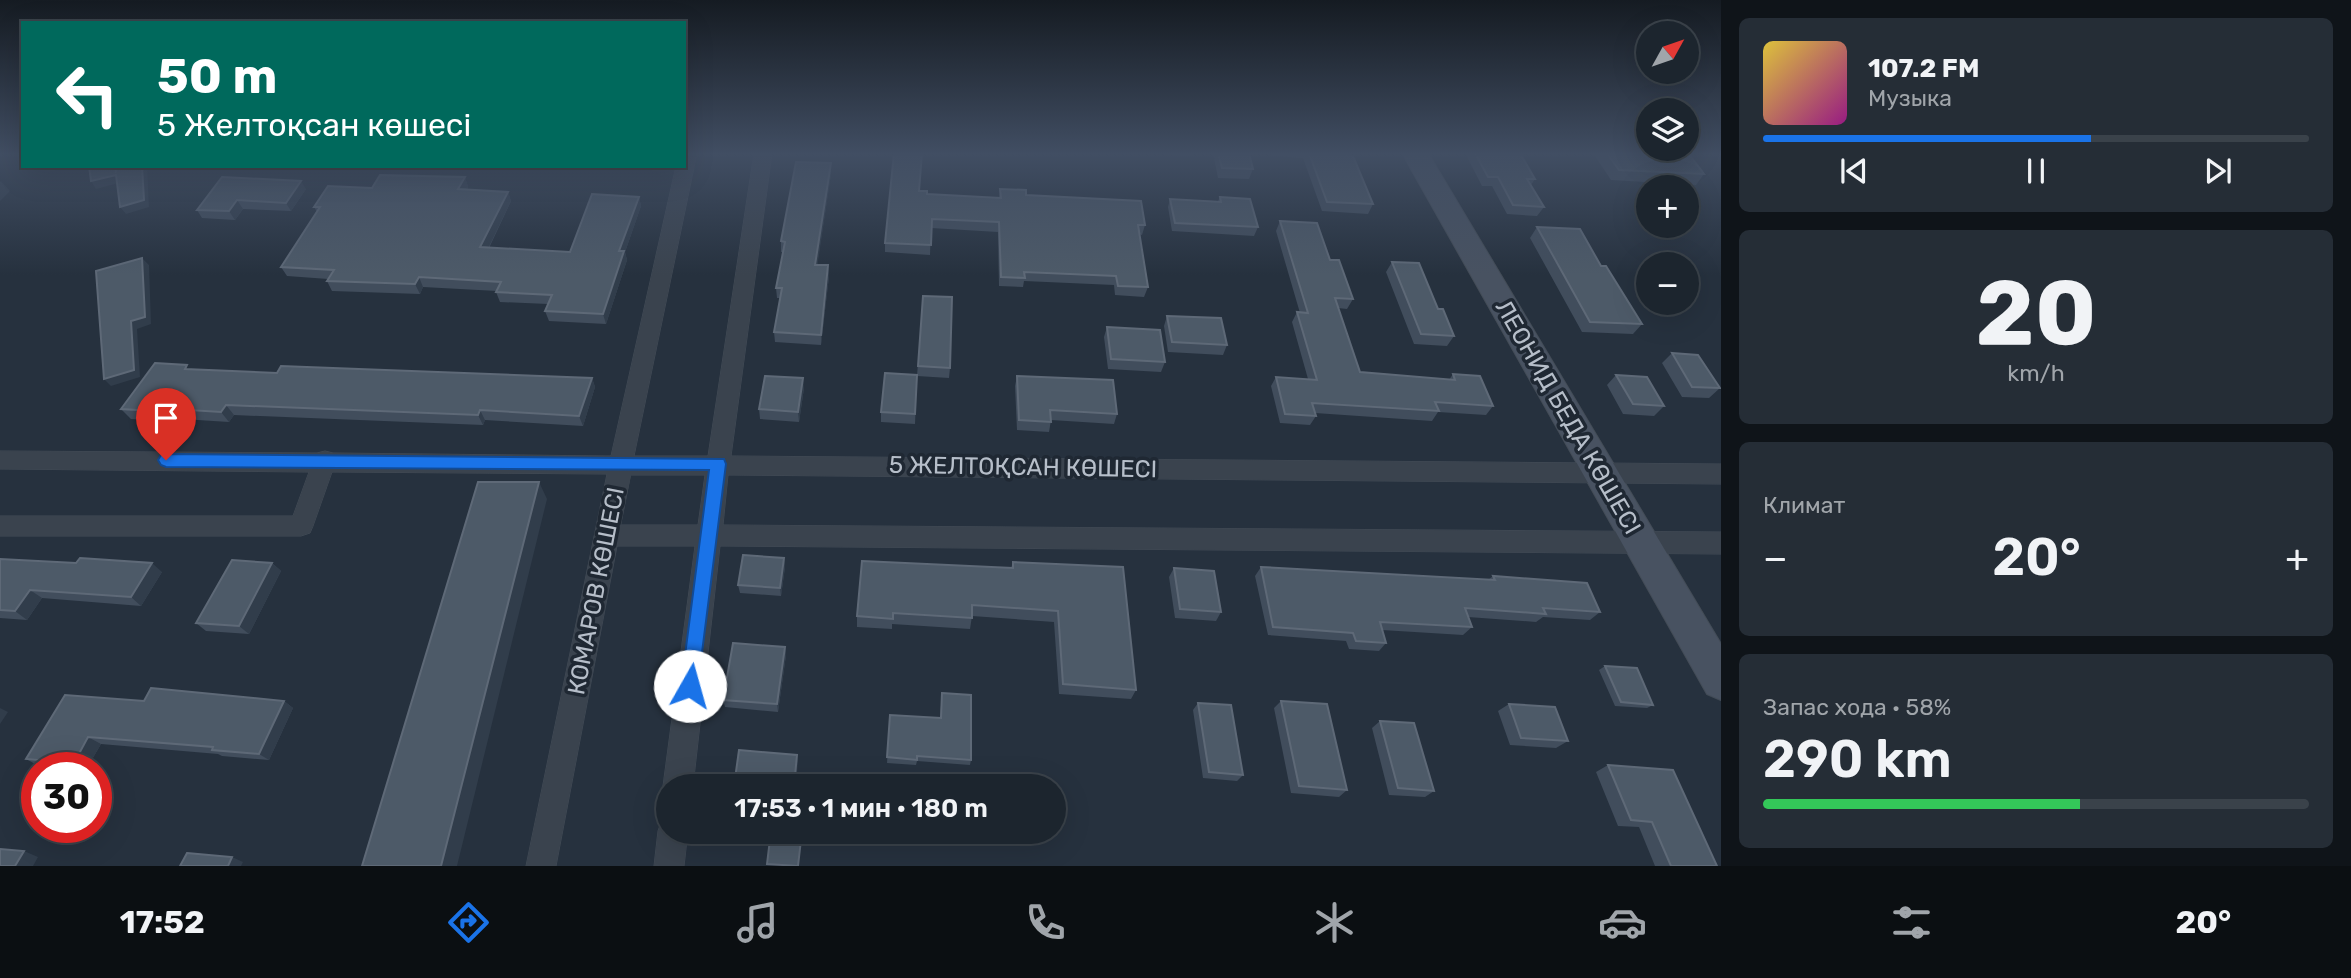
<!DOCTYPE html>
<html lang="ru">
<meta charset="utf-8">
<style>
body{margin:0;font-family:Rubik,sans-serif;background:#252d36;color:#f1f3f6;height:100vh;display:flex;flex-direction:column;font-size:26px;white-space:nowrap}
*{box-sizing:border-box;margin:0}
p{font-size:23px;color:#a0a5aa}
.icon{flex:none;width:38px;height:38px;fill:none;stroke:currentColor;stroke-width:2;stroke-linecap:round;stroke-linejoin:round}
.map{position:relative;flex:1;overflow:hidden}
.side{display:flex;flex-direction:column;gap:18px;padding:18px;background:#0f1419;width:630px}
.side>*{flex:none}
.hud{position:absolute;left:21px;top:21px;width:665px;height:147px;border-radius:0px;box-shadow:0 7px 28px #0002,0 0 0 2px #3a424a;background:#00695c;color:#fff;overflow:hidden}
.needle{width:46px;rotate:50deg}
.buttons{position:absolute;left:1636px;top:21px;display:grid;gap:14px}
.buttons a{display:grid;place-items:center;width:63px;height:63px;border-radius:50%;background:#1c252e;box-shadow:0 7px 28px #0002,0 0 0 2px #3a424a;font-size:35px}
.speed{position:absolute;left:21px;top:752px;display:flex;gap:14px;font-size:35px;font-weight:700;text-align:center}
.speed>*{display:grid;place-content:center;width:91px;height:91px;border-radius:50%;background:#1c252e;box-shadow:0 7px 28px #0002,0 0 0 2px #3a424a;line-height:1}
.speed .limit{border:10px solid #d22;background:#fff;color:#111}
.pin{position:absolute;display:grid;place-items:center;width:60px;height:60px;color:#fff;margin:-72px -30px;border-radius:50% 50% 50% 0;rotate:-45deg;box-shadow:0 0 7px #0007}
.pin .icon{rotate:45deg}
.me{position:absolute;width:77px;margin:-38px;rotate:7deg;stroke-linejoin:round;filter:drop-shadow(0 0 5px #0008)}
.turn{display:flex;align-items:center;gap:24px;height:147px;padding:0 21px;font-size:32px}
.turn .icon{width:91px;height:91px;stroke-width:2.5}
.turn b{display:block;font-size:49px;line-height:60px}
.big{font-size:52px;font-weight:600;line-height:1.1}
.side .widget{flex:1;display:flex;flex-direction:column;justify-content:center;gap:10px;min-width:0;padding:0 24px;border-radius:10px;background:#252d36}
.side .dial{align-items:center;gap:0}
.dial b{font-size:91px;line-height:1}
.song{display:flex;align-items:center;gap:21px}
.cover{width:84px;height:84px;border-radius:10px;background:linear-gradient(135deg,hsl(50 70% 55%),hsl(310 70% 35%))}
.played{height:7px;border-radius:4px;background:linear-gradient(90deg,#1a73e8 60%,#3a424a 60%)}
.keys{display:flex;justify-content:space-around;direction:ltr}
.heat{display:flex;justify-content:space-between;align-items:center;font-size:38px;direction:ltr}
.charge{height:10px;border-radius:5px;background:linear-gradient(90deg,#34c759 58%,#3a424a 0)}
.trip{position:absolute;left:656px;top:774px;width:410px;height:70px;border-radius:35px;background:#1c252e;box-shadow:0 7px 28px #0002,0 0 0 2px #3a424a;font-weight:600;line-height:70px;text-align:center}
.menu{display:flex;height:112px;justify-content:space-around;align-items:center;background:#0b0f12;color:#a0a5aa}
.menu .icon{width:49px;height:49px}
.menu .selected{color:#1a73e8}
.menu b{font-size:32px;color:#f1f3f6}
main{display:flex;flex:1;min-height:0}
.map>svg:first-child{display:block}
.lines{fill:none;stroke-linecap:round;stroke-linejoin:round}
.street-casing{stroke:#434c57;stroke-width:1}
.secondary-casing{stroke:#434c57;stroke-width:2}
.street{fill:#3a434e;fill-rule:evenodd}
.secondary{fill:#485261;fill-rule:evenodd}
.wall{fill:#414d5c}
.shaded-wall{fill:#313d4b}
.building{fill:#4d5a68;stroke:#5e6977;stroke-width:2}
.route{fill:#1a73e8;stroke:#114b97;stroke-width:2}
.labels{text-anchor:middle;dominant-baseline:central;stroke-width:7;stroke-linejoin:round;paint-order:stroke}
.street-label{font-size:24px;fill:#b6bec9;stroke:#1f2833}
</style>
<main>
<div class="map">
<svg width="1721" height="866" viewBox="0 0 1721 866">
<rect width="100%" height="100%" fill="#26313e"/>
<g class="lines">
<defs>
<path id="street" d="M 684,153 L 697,153 L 634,456 L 708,456 L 754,153 L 772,153 L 731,456 L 1721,464 L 1721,484 L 728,475 L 723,525 L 1721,532 L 1721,554 L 720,546 L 693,786 L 668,786 L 668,797 L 663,786 L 695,546 L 617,546 L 556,866 L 526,866 L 607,474 L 332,472 L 313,526 L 310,533 L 301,536 L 0,536 L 0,516 L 293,516 L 309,472 L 0,469 L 0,451 L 317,453 L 325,451 L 333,453 L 611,456 L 676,166 L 684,166 ZM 631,475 L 705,475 L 698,525 L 621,525 Z
M 668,818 L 668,831 L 688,831 L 684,866 L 654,866 L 658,831 L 662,820 Z"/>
<path id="secondary" d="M 1402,153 L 1428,153 L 1721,644 L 1721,700 L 1707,694 Z"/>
</defs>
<use href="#street" class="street-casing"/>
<use href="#secondary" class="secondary-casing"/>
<use href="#street" class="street"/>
<use href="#secondary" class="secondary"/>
</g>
<path class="wall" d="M 1162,153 L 1192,153 L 1191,156 L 1163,154 Z
M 1213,153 L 1249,153 L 1253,169 L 1249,179 L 1218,178 Z
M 1272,153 L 1341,153 L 1373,204 L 1368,214 L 1322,211 L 1303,158 L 1272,156 Z
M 1465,153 L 1520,153 L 1535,179 L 1531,185 L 1544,207 L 1537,216 L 1507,214 L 1492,186 L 1482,186 Z
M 1593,153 L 1688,153 L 1704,174 L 1696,185 L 1611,180 Z
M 831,174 L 817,265 L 828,265 L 829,276 L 821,345 L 775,342 L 774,332 L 781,298 L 777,298 L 776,288 L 783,252 L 781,252 L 781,241 Z
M 222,177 L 306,189 L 291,211 L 243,209 L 235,220 L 202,218 L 197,210 Z
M 465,177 L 468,187 L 467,190 L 508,192 L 511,201 L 489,248 L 570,252 L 639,197 L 641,206 L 625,252 L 627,260 L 606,324 L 549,321 L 545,311 L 548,304 L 500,302 L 496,292 L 497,291 L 423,287 L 420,294 L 332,291 L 327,281 L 328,279 L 287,276 L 281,267 L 317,212 L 314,207 Z
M 1000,189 L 1145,225 L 1142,235 L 1139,234 L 1148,287 L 1144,297 L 1115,295 L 1114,285 L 1024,281 L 1023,287 L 999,286 L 998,232 L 931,228 L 930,255 L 885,252 L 885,243 L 919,191 L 927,194 L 999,198 Z
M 1220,197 L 1258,227 L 1254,236 L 1172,231 L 1168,207 L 1170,199 L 1218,201 Z
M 1280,221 L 1330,260 L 1353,299 L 1347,309 L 1338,308 L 1360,372 L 1449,380 L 1453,374 L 1493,406 L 1486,415 L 1438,412 L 1432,421 L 1315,413 L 1316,416 L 1310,425 L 1280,423 L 1271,386 L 1276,377 L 1308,379 L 1292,322 L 1297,312 L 1300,313 L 1276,231 Z
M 1537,227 L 1601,266 L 1642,324 L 1633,334 L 1582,332 L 1530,238 Z
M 1392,262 L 1438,309 L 1454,336 L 1447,346 L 1414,344 L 1386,272 Z
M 923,296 L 950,368 L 949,378 L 917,376 Z
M 1167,316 L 1227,345 L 1223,355 L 1168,352 L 1164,326 Z
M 1107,327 L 1165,362 L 1161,372 L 1108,369 L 1104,337 Z
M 1672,353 L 1720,388 L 1709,398 L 1682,397 L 1662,363 Z
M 190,369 L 277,373 L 592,378 L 595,387 L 583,426 L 485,420 L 483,425 L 234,415 L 229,422 L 166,418 L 164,421 L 131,419 L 121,409 Z
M 917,375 L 915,424 L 881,422 L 881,412 Z
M 1616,375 L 1664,406 L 1654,416 L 1623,414 L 1607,385 Z
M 1017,376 L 1117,414 L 1114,424 L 1051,420 L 1049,432 L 1017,430 L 1015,386 Z
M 804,388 L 799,422 L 760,419 L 759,409 Z
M 784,558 L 785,567 L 781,596 L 740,593 L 738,585 Z
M 0,559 L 162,572 L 141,606 L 42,598 L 27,620 L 0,618 Z
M 1013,562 L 1136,690 L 1131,699 L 1059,694 L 1054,622 L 972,616 L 970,629 L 892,624 L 892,629 L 857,627 L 857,616 L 1011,568 Z
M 272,563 L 281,571 L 249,634 L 206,631 L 196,623 Z
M 1261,567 L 1488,580 L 1493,576 L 1600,612 L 1590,620 L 1543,617 L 1536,622 L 1468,617 L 1472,627 L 1463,635 L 1382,630 L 1386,643 L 1379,651 L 1349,649 L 1346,641 L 1268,635 L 1255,576 Z
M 1174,568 L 1221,612 L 1216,621 L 1175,618 L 1169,577 Z
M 785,647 L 786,655 L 778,712 L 725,707 L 723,700 Z
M 1605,666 L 1653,705 L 1647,708 L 1615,706 L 1599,670 Z
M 942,693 L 971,760 L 970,765 L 917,761 L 916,765 L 887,763 L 890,715 L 940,718 Z
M 144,701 L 284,701 L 293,708 L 269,760 L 222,756 L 218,754 L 101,744 L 87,768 L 39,766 L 26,759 Z
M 1281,701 L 1347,790 L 1339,797 L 1291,793 L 1274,708 Z
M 1198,703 L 1243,775 L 1237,781 L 1203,778 L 1193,710 Z
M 1509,704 L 1568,741 L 1556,748 L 1510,745 L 1498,711 Z
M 1380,721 L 1434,791 L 1425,797 L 1389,795 L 1372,728 Z
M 1608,765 L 1717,866 L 1655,866 L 1639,827 L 1618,826 L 1596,772 Z"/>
<path class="shaded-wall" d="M 831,163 L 831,174 L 816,275 L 815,265 Z
M 142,166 L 147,166 L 149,207 L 126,214 L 120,207 Z
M 116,175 L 122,182 L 96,189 L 91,181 Z
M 465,177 L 468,187 L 462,199 L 458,189 Z
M 1,181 L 10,191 L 0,201 L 0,182 Z
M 301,181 L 306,189 L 291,211 L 286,203 Z
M 508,192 L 511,201 L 484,257 L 480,247 Z
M 639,197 L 641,206 L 625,252 L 627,260 L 606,324 L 603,314 L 619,251 Z
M 237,200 L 243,209 L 235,220 L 229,211 Z
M 142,258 L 149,265 L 151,324 L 137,329 L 140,377 L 111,386 L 104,379 L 131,321 Z
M 828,265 L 829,276 L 821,345 L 821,335 Z
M 419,277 L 423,287 L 420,294 L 415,284 Z
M 592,378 L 595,387 L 583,426 L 579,416 Z
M 803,378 L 804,388 L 799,422 L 798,412 Z
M 226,405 L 234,415 L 229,422 L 221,412 Z
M 157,408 L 166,418 L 164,421 L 155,411 Z
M 480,410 L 485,420 L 483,425 L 478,415 Z
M 539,482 L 547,499 L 457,866 L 441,866 Z
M 784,558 L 785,567 L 781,596 L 780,588 Z
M 152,563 L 162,572 L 141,606 L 131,597 Z
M 272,563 L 281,571 L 249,634 L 239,626 Z
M 30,590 L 42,598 L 27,620 L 15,611 Z
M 785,647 L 786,655 L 778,712 L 777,704 Z
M 284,701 L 293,708 L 269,760 L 259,754 Z
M 0,708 L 8,712 L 0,724 Z
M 88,737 L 101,744 L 87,768 L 84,768 L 74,763 Z
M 797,755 L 798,761 L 796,786 L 794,786 Z
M 24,851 L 38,857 L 33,866 L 15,866 Z
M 232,857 L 243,862 L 241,866 L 228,866 Z"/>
<path class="building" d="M 894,153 L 922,153 L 919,191 L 927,191 L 927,194 L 1001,198 L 1000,189 L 1026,190 L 1026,195 L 1141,201 L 1145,225 L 1138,225 L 1148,287 L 1118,286 L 1116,276 L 1024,272 L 1025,278 L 1001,277 L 999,222 L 932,219 L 931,245 L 885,243 Z
M 1218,153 L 1249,153 L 1253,169 L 1222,168 Z
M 1309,153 L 1341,153 L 1342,155 L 1353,156 L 1373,204 L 1327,202 Z
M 1475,153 L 1520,153 L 1535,179 L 1527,179 L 1544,207 L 1513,205 L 1498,177 L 1488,177 Z
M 1607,153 L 1688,153 L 1704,174 L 1619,170 Z
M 796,162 L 831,163 L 815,265 L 828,265 L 821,335 L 774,332 L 782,288 L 776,288 L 785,242 L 781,241 Z
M 89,166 L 115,166 L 116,173 L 115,166 L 142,166 L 144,200 L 120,207 L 116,175 L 91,181 Z
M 380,175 L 465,177 L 458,189 L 508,192 L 480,247 L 570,252 L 592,194 L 639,197 L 619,251 L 624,251 L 603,314 L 545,311 L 552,295 L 496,292 L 501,282 L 419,277 L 415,284 L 327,281 L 334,270 L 281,267 L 320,207 L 314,207 L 328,186 L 372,188 Z
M 222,177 L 301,181 L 286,203 L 237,200 L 229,211 L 197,210 Z
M 1220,197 L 1250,199 L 1258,227 L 1175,223 L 1170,199 L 1221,202 Z
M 1280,221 L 1317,223 L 1330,260 L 1339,260 L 1353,299 L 1335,298 L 1360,372 L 1455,380 L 1453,374 L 1480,376 L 1493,406 L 1435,402 L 1439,411 L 1312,403 L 1316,416 L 1285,414 L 1276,377 L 1317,380 L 1297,312 L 1308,313 Z
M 1537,227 L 1580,229 L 1601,266 L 1606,266 L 1642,324 L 1590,322 Z
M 142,258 L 145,317 L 131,321 L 134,370 L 104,379 L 96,271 Z
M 1392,262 L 1419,263 L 1438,309 L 1443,309 L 1454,336 L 1421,334 Z
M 923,296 L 952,297 L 950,368 L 918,366 Z
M 1167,316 L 1221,318 L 1227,345 L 1172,342 Z
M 1107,327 L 1160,330 L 1165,362 L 1111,359 Z
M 1672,353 L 1698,355 L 1720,388 L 1692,387 Z
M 155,363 L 187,365 L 185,369 L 277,373 L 281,366 L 592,378 L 579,416 L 480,410 L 478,415 L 226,405 L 221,412 L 157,408 L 155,411 L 121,409 Z
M 885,373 L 917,375 L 915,414 L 881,412 Z
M 1616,375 L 1647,377 L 1664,406 L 1633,404 Z
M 765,376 L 803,378 L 798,412 L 759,409 Z
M 1017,376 L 1113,380 L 1117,414 L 1050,410 L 1051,422 L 1019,420 Z
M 478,482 L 539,482 L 441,866 L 362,866 Z
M 743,555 L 784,558 L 780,588 L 738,585 Z
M 80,558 L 152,563 L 131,597 L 30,590 L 15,611 L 0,610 L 0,559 L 76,563 Z
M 232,560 L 272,563 L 239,626 L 196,623 Z
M 862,561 L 1013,568 L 1013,562 L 1123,567 L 1136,690 L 1063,684 L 1058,611 L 972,605 L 972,618 L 893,613 L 893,619 L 857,616 Z
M 1261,567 L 1495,580 L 1493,576 L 1587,583 L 1600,612 L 1543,608 L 1546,614 L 1465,608 L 1472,627 L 1380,622 L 1386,643 L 1356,641 L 1353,633 L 1273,627 Z
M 1174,568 L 1214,571 L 1221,612 L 1180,609 Z
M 733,643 L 785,647 L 777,704 L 723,700 Z
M 1605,666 L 1637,668 L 1653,705 L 1621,702 Z
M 151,688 L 284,701 L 259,754 L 212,750 L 213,747 L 88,737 L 74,763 L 26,759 L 65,695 L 144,701 Z
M 942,693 L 971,695 L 971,760 L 917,756 L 917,760 L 887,757 L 890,715 L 941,718 Z
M 1281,701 L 1327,704 L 1347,790 L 1299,786 Z
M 1198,703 L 1231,705 L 1243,775 L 1209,772 Z
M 1509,704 L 1555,707 L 1568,741 L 1521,738 Z
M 1380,721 L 1414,723 L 1434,791 L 1398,788 Z
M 739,750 L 797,755 L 794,786 L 734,786 Z
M 1608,765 L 1673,770 L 1717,866 L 1671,866 L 1652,822 L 1631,820 Z
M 771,831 L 802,831 L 798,866 L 767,864 Z
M 0,849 L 24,851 L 15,866 L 0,866 Z
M 187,853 L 232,857 L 228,866 L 180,866 Z"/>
<linearGradient id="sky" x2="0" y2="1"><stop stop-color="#151b22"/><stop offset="0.56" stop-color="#414e63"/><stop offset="1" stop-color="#414e63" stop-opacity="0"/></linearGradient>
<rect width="1721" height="275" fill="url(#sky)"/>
<path class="route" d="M 166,454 L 724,459 L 726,464 L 697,692 L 690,695 L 684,692 L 681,686 L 709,470 L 166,467 L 161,465 L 158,460 L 161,455 Z"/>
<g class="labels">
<g class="street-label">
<text transform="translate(1568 417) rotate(60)">ЛЕОНИД БЕДА КӨШЕСІ</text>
<text transform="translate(1023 467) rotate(1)">5 ЖЕЛТОҚСАН КӨШЕСІ</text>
<text transform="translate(596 591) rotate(-79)">КОМАРОВ КӨШЕСІ</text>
</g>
</g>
</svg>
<div class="buttons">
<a><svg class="needle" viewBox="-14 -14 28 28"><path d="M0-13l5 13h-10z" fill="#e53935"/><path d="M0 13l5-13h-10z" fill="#a0a5aa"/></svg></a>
<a><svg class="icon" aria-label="layers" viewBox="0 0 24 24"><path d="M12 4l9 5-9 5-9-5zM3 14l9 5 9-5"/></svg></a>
<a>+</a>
<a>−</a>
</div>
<div class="speed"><div class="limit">30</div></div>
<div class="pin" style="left:166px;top:460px;background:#d93025"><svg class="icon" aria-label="arrive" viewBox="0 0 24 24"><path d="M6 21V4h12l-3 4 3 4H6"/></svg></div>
<svg class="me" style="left:690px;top:686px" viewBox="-20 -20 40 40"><circle r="19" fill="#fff"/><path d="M0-13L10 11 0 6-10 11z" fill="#1a73e8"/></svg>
<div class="trip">17:53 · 1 мин · 180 m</div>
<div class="hud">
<div class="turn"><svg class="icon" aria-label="left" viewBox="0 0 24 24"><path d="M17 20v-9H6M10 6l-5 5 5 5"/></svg><div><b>50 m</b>5 Желтоқсан көшесі</div></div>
</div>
</div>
<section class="side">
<div class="widget">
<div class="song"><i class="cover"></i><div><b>107.2 FM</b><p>Музыка</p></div></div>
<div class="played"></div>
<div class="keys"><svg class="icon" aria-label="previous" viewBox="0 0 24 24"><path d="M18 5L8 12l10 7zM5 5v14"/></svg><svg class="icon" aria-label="pause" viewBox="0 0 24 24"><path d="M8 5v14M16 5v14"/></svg><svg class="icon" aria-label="next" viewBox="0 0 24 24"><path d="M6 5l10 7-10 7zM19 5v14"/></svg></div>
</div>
<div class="widget dial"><b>20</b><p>km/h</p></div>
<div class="widget"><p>Климат</p>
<div class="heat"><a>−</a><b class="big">20°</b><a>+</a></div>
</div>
<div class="widget"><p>Запас хода · 58%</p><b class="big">290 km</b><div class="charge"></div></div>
</section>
</main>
<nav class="menu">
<b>17:52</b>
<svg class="icon selected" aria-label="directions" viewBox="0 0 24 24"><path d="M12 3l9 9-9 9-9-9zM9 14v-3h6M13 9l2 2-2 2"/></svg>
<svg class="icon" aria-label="music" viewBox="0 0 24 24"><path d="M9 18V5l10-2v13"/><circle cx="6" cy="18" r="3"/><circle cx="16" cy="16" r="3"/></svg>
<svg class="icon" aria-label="phone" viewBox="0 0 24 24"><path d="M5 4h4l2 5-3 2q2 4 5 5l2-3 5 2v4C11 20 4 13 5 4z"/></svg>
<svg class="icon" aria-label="climate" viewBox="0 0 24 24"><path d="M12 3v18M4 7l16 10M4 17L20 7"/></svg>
<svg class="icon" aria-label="car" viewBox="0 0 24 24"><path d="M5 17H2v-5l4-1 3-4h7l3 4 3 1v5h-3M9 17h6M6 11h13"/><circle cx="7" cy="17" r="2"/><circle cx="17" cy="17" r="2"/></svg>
<svg class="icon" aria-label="filters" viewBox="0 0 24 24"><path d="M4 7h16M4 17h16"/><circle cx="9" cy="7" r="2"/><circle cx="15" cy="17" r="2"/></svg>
<b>20°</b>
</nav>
